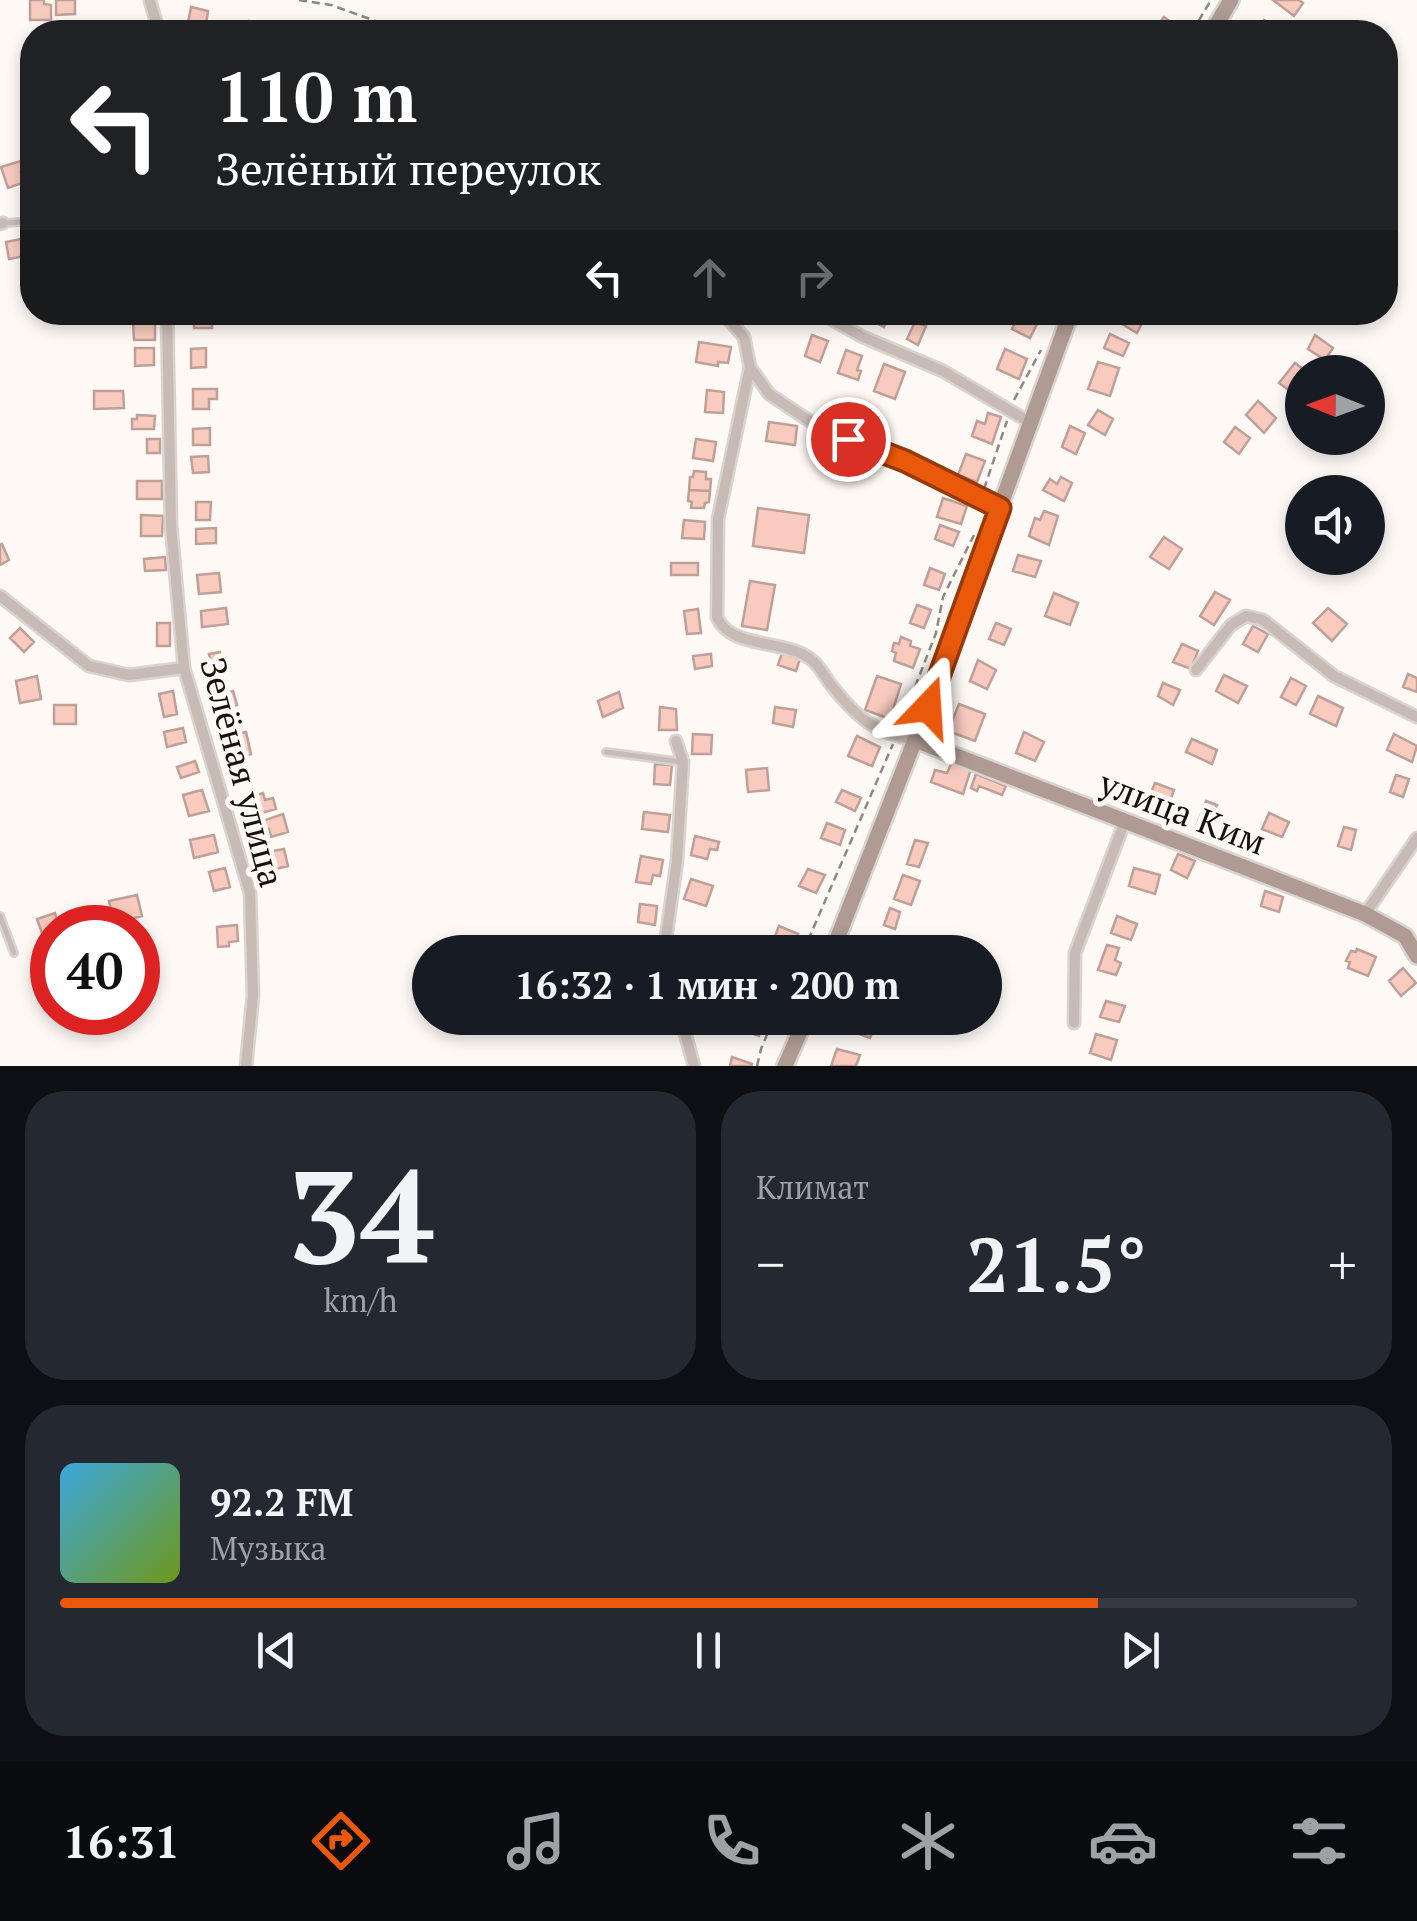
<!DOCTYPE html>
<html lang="ru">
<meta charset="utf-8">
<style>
body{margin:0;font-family:"PT Serif",serif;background:#242831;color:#f1f3f6;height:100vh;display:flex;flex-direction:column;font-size:38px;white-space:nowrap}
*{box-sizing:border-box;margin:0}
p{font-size:32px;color:#9ea1a6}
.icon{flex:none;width:55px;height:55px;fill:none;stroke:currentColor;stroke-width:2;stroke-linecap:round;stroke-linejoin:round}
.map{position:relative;height:1066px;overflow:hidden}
.side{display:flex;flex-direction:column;gap:25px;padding:25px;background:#0d0f14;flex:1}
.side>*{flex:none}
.top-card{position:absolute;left:20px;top:20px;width:1378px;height:305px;border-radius:40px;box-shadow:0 5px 15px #0003;background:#202124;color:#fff;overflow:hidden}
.needle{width:65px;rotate:271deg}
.fabs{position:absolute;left:1285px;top:355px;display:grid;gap:20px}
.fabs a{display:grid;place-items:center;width:100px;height:100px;border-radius:50%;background:#171b24;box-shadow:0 5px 15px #0003;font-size:50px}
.speed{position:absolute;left:30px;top:905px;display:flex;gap:20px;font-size:50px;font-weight:700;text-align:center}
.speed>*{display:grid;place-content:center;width:130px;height:130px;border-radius:50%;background:#171b24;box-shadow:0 5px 15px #0003;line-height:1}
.speed .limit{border:15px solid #d22;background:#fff;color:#111}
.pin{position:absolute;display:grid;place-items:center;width:85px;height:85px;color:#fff;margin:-42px;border:5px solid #fff;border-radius:50%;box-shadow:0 2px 10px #0007}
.me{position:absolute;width:110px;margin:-55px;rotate:20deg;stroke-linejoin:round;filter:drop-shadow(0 0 8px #0008)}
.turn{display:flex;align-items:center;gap:35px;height:210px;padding:0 30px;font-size:45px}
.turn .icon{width:130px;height:130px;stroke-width:2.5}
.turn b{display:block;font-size:70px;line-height:85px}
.lanes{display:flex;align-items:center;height:95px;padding:0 30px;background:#0003;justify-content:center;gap:50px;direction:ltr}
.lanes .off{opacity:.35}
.big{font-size:75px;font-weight:700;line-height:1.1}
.side .tile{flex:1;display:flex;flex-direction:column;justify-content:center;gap:15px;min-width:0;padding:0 35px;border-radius:40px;background:#242831}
.side .dial{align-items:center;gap:0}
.dial b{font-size:130px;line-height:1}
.song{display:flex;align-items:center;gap:30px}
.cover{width:120px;height:120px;border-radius:15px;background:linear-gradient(135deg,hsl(200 70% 55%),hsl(80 70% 35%))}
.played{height:10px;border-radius:5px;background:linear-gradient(90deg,#ea580c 80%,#363941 80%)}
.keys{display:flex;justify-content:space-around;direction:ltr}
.heat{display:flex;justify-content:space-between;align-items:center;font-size:55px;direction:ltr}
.side .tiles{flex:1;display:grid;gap:25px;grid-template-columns:1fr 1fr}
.tile:last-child{grid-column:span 2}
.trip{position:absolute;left:412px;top:935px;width:590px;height:100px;border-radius:50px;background:#171b24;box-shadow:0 5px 15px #0003;font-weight:700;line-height:100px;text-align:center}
.tab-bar{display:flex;height:160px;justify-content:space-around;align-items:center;background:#090b0e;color:#9ea1a6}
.tab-bar .icon{width:70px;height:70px}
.tab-bar .selected{color:#ea580c}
.tab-bar b{font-size:45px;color:#f1f3f6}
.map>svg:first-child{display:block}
.building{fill:#f9cbbf;stroke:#bfa098;stroke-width:2.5}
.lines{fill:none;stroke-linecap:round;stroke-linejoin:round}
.lane-casing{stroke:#d9d4cf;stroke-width:10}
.street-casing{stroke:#d9d4cf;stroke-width:15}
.secondary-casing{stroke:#d9d4cf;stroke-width:20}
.path{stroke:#8e8883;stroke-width:2.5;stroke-dasharray:8 5;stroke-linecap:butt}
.lane{stroke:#c8bab5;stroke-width:5}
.street{stroke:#c8bab5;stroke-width:10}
.secondary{stroke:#af9b93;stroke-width:15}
.route-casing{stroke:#983908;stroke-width:25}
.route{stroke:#ea580c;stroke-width:18}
.labels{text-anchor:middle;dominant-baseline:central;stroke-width:10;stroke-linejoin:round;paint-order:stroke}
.street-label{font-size:35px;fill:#181009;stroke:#fef9f5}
</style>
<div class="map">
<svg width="1417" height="1066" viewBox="0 0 1417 1066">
<rect width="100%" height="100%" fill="#fef9f5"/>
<path class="building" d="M 30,0 L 44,0 L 44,4 L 51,5 L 51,20 L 30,20 Z
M 56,0 L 75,0 L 75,14 L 56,15 Z
M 1273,0 L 1299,0 L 1303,3 L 1294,16 Z
M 191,7 L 208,11 L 205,31 L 187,28 Z
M 1164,17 L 1179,28 L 1176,32 L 1164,32 L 1156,27 Z
M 1264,20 L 1274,26 L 1270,32 L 1258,32 Z
M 249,21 L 265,27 L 263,32 L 245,32 Z
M 24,160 L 27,170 L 21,172 L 25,182 L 8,188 L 1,167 Z
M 26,238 L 30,255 L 9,259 L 6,242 Z
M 194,312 L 212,312 L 212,328 L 194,328 Z
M 872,312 L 890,312 L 884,327 L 869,319 Z
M 1020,312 L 1039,320 L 1030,338 L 1012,329 Z
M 1121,312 L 1141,312 L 1146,315 L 1137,333 L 1117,321 Z
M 133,321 L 155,321 L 155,340 L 134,340 Z
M 915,322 L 926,326 L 918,345 L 907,339 Z
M 1110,334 L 1129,343 L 1123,356 L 1104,348 Z
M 812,335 L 828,341 L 820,362 L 805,356 Z
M 1315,335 L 1333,348 L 1325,360 L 1308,349 Z
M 699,342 L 731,347 L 728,363 L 718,362 L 718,366 L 696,362 Z
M 135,348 L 154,348 L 154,365 L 135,366 Z
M 206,348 L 206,367 L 191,368 L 191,349 Z
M 1005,349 L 1027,359 L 1019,379 L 997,369 Z
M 846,350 L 862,356 L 857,370 L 861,371 L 858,380 L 838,373 Z
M 1098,362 L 1119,368 L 1110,396 L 1088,389 Z
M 1295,363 L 1307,372 L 1302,372 L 1302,388 L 1297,396 L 1279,383 Z
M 884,364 L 905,372 L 895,399 L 874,391 Z
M 193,389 L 217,389 L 217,399 L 209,399 L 209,409 L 193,409 Z
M 707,390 L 724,392 L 723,413 L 705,412 Z
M 94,391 L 123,391 L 124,408 L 94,409 Z
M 1258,401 L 1276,418 L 1264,433 L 1246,415 Z
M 1098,410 L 1113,419 L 1105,435 L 1088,425 Z
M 988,413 L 1001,417 L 992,444 L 972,436 L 977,421 L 985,424 Z
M 137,415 L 155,416 L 154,429 L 132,429 L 132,419 L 137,419 Z
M 769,422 L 797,426 L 795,445 L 766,441 Z
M 1070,426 L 1085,433 L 1076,454 L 1062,447 Z
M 1235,427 L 1250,438 L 1239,454 L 1224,442 Z
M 210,428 L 210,445 L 193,445 L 193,429 Z
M 147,439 L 160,439 L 160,453 L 147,453 Z
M 696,439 L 716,442 L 713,461 L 693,458 Z
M 966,454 L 985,461 L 977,482 L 958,475 Z
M 208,456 L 209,472 L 193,473 L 191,457 Z
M 694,471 L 706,472 L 706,479 L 711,479 L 710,491 L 689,490 L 690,477 L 693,477 Z
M 1061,477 L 1072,483 L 1064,501 L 1043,490 L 1050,479 L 1057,484 Z
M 137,481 L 162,481 L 162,499 L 137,499 Z
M 689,490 L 710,491 L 709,502 L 705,503 L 704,508 L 691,508 L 692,502 L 688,501 Z
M 943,498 L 967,506 L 961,524 L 937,517 Z
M 196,502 L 211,502 L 210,520 L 196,520 Z
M 758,508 L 809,515 L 804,553 L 753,546 Z
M 1044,511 L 1058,516 L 1049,545 L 1029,536 L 1035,518 L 1040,520 Z
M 141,515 L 163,516 L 162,536 L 141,536 Z
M 684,520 L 705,522 L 704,539 L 682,538 Z
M 940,525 L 959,532 L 953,546 L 935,539 Z
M 216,528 L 216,543 L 196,544 L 196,529 Z
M 1164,537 L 1182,549 L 1169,569 L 1150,557 Z
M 2,544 L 9,560 L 0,565 L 0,545 Z
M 1018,555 L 1041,561 L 1035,577 L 1013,571 Z
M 165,557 L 166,570 L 145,571 L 144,559 Z
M 671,563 L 698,563 L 698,575 L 671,575 Z
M 930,568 L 945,574 L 939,590 L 924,585 Z
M 219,573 L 221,592 L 199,594 L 197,575 Z
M 750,581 L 775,585 L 767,630 L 742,626 Z
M 1215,592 L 1230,600 L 1214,625 L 1200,616 Z
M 1054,593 L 1078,603 L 1070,625 L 1045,616 Z
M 917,605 L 931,610 L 924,628 L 910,623 Z
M 226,608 L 228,624 L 202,627 L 201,611 Z
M 1328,608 L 1347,624 L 1332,641 L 1313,623 Z
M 698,609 L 701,633 L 687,634 L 684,611 Z
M 157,623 L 170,623 L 170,646 L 157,646 Z
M 996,623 L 1011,629 L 1004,645 L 989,639 Z
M 1253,626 L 1268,634 L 1258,652 L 1243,644 Z
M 20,628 L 34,642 L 24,652 L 10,638 Z
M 901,637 L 911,641 L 910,646 L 920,649 L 913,668 L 894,661 L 896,653 L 892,651 L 894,643 L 899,644 Z
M 1182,644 L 1198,651 L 1191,669 L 1173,662 Z
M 220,652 L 224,667 L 213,670 L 209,654 Z
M 782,653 L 800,659 L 796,671 L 778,665 Z
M 711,654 L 712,666 L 695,669 L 693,656 Z
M 978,660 L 996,670 L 987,689 L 970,681 Z
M 1408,674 L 1417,678 L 1417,692 L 1403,687 Z
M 1224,675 L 1247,686 L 1238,703 L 1216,691 Z
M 37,676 L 41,699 L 20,703 L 16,681 Z
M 877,676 L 901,684 L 890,719 L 865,710 Z
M 1291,678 L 1306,686 L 1296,705 L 1281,697 Z
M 1163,683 L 1180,690 L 1173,705 L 1158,696 Z
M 173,691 L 177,714 L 164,717 L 159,694 Z
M 233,691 L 237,705 L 221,710 L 217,696 Z
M 619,692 L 623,708 L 603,717 L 598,701 Z
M 1318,696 L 1343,708 L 1336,726 L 1310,714 Z
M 959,704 L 985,714 L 975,741 L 948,731 Z
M 54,705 L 76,705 L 76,724 L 54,724 Z
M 660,707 L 676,709 L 677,730 L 659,730 Z
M 775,707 L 796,710 L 793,727 L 773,723 Z
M 183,728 L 186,742 L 167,747 L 164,732 Z
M 246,732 L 251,754 L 233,759 L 228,736 Z
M 1024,732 L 1044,742 L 1035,761 L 1016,753 Z
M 693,734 L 712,735 L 711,754 L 692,754 Z
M 1394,734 L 1417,746 L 1412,762 L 1387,750 Z
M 857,736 L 880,747 L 872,766 L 848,756 Z
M 1192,739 L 1217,750 L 1212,764 L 1186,752 Z
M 195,761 L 199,772 L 181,778 L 177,767 Z
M 952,762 L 971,769 L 963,794 L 931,782 L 935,770 L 947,773 Z
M 655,764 L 672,765 L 670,785 L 654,784 Z
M 767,768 L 769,790 L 748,792 L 746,770 Z
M 976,774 L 1006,786 L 1002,795 L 979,786 L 977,791 L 971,788 Z
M 1396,775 L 1409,779 L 1403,797 L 1390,792 Z
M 1155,783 L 1174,790 L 1166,812 L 1146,805 Z
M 202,790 L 209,811 L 189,816 L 183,795 Z
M 842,790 L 861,798 L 855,811 L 836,802 Z
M 263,793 L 265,800 L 273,798 L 276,809 L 258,814 L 253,796 Z
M 1206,801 L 1217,805 L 1208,829 L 1197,824 Z
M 644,812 L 670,815 L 668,832 L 642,829 Z
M 1269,813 L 1289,822 L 1282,837 L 1262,829 Z
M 283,814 L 288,832 L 271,837 L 269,829 L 262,831 L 259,822 Z
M 827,823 L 845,830 L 840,845 L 821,838 Z
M 1344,827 L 1356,830 L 1351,850 L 1338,846 Z
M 214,835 L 218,852 L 194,858 L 190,840 Z
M 695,836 L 719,842 L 717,850 L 710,849 L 707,859 L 691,855 Z
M 915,840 L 928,843 L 919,867 L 907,864 Z
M 284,849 L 288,866 L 272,870 L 268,852 Z
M 1178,854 L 1195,861 L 1187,878 L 1171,870 Z
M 641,856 L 663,860 L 660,876 L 653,875 L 651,884 L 636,882 Z
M 225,868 L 230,887 L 214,891 L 209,872 Z
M 1134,868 L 1160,875 L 1155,894 L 1129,886 Z
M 808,869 L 825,875 L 816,893 L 799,886 Z
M 903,875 L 920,881 L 911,905 L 894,899 Z
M 691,879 L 713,886 L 706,906 L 684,899 Z
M 1265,891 L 1283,897 L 1279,912 L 1261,906 Z
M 137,895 L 142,916 L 114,923 L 109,901 Z
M 640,904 L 657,906 L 655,925 L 638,922 Z
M 890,908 L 900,912 L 895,929 L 884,925 Z
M 55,913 L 59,928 L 52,928 L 52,942 L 46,944 L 37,919 Z
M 1117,916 L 1137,924 L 1131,940 L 1111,933 Z
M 237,925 L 238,941 L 229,942 L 229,946 L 218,947 L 217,927 Z
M 779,926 L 798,934 L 790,951 L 772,944 Z
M 1107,945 L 1119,948 L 1115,960 L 1121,963 L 1116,975 L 1098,970 Z
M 1357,949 L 1376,957 L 1368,976 L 1348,968 L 1350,962 L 1346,961 L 1351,951 L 1356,952 Z
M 1403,968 L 1416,983 L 1401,996 L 1389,981 Z
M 1106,1001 L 1125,1006 L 1119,1022 L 1100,1017 Z
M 744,1018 L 764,1018 L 759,1036 L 741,1030 Z
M 848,1018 L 875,1026 L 870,1038 L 845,1029 Z
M 1096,1034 L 1117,1040 L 1111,1060 L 1090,1053 Z
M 837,1049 L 860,1055 L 856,1066 L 831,1066 Z
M 732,1057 L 752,1064 L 751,1066 L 730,1066 Z"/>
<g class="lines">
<defs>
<path id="lane" d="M 6,223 L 32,221
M 606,752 L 682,762
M 0,916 L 14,953"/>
<path id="street" d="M 150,1 L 159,32
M 0,224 L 3,223
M 167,312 L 171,526 L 184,668 L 250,893 L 253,995 L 246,1066
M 722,312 L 744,337 L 750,367 L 769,394 L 820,428 L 905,461 L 1000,508
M 818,312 L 863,337 L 943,371 L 1031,423
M 750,367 L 718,519 L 717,617 C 730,650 787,638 813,661 C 821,668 826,679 832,686 C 857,718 875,733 915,740
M 0,596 L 89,666 L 129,675 L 184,668
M 1196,670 L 1231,625 L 1246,616 L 1263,620 L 1334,676 L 1417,717
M 1365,914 L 1417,838
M 664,952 L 677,860 L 683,762 L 676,741
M 681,1018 L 694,1066
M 1074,1023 L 1075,953 L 1125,821"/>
<path id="secondary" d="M 1212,32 L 1231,0
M 915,740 L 1365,914 L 1405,936 L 1417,956
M 832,952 L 915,740 L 1071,312
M 785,1066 L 806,1018"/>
</defs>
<use href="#lane" class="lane-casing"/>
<use href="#street" class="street-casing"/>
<use href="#secondary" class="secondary-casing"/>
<path class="path" d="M 299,0 L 331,5 L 406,32
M 1192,32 L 1211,0
M 1014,400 L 1041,350
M 984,489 L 1007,421
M 901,723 L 936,633 L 943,597 L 974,535
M 803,952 L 893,744
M 757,1066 L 761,1049 L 774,1018"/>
<use href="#lane" class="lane"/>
<use href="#street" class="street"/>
<use href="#secondary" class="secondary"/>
</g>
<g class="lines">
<defs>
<path id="route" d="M 848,439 L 905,461 L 1000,508 L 928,707"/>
</defs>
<use href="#route" class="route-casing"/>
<use href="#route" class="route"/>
</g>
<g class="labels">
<g class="street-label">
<text transform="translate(243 772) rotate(75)">Зелёная улица</text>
<text transform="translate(1183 812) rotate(21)">улица Ким</text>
</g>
</g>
</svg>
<div class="fabs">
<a><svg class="needle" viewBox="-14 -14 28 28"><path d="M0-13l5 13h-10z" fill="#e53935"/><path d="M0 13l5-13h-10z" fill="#9ea1a6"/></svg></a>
<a><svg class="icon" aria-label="sound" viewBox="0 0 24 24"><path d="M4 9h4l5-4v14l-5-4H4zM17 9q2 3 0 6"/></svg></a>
</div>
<div class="speed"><div class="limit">40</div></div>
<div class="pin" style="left:848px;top:439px;background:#d93025"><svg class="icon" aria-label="arrive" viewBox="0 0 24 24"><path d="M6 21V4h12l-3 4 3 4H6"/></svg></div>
<svg class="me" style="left:928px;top:707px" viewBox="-20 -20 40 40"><path d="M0-17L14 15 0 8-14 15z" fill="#ea580c" stroke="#fff" stroke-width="4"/></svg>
<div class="trip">16:32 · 1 мин · 200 m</div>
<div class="top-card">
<div class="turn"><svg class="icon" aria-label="left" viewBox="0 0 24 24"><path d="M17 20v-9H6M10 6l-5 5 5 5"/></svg><div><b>110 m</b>Зелёный переулок</div></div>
<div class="lanes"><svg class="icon" aria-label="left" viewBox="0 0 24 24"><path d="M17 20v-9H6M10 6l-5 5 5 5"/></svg><svg class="icon off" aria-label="ahead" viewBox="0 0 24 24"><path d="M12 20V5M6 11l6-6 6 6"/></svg><svg class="icon off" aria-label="right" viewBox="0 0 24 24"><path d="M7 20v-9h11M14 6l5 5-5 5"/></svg></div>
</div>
</div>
<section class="side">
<div class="tiles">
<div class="tile dial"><b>34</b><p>km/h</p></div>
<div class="tile"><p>Климат</p>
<div class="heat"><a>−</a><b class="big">21.5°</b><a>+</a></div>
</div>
<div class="tile">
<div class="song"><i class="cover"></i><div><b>92.2 FM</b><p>Музыка</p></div></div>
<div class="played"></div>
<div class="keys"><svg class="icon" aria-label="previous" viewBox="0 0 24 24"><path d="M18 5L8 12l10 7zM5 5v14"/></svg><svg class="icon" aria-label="pause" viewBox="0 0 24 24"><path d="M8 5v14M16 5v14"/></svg><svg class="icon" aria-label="next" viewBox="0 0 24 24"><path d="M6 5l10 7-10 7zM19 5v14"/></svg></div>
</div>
</div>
</section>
<nav class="tab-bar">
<b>16:31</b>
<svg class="icon selected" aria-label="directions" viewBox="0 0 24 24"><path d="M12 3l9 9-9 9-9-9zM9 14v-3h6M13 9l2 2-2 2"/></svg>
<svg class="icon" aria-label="music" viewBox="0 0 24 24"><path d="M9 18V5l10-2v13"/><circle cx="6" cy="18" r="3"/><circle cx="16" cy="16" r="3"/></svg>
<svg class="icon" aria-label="phone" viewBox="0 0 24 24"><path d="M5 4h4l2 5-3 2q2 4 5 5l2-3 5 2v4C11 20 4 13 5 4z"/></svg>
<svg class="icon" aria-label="climate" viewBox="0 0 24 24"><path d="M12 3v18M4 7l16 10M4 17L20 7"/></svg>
<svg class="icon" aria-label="car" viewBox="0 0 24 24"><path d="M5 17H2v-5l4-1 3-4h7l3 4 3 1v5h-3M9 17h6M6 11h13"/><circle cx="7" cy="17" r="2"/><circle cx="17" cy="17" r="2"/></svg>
<svg class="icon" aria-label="filters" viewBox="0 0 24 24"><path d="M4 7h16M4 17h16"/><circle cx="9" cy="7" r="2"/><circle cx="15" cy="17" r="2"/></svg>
</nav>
